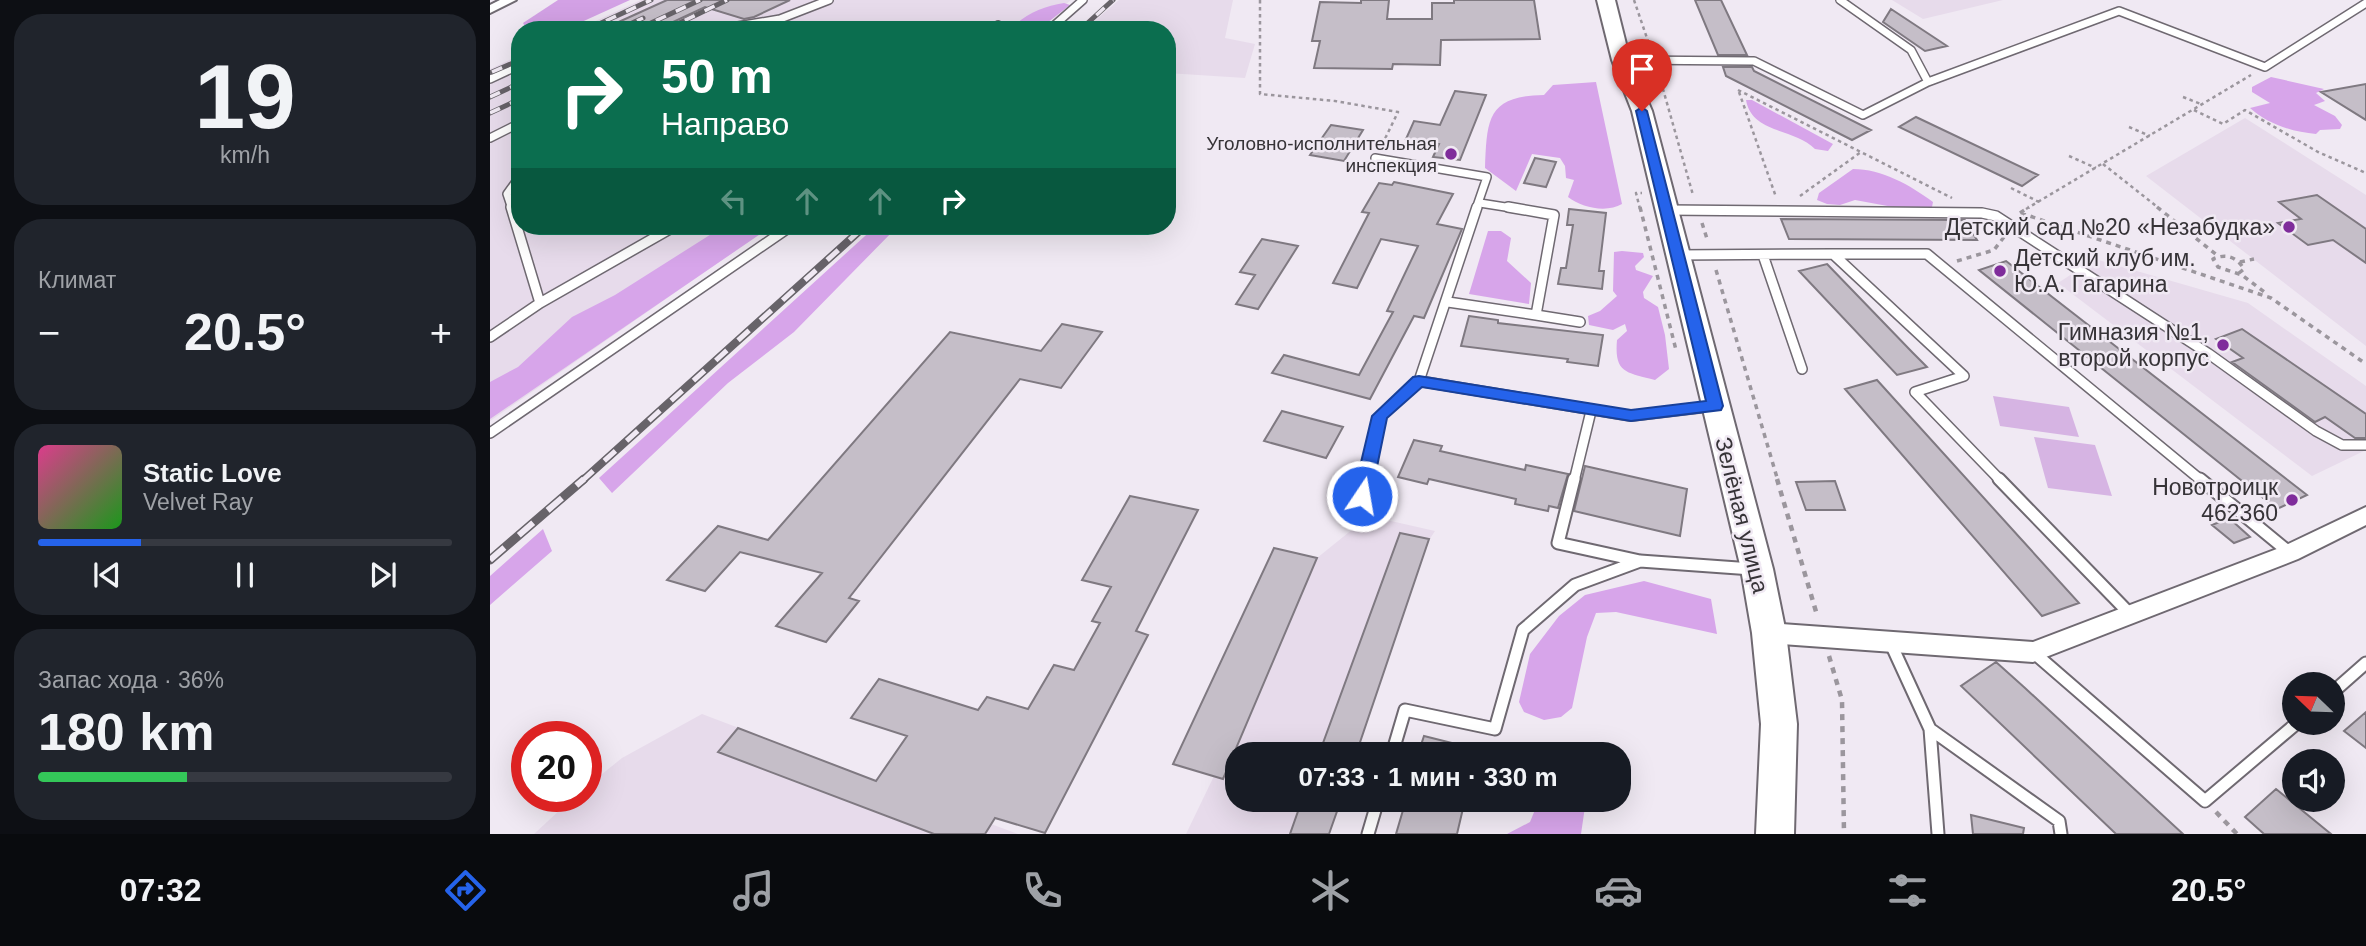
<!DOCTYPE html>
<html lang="ru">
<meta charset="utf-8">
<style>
body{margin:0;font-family:Arial,sans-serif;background:#20242c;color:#f1f3f6;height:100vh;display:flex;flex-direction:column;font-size:26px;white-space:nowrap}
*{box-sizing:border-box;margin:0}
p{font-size:23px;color:#9ea1a6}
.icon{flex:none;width:38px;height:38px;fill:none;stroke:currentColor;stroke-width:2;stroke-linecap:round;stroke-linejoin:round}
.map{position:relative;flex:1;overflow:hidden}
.side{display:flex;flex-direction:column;gap:14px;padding:14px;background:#0d0f14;width:490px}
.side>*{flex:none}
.top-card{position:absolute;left:21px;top:21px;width:665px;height:214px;border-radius:28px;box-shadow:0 7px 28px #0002;background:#0b6e4f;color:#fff;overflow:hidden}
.needle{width:46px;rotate:293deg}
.tools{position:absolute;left:1792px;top:672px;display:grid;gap:14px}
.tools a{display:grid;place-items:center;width:63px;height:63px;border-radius:50%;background:#171b24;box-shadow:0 7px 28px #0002;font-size:35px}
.speed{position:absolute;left:21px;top:721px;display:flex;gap:14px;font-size:35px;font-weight:700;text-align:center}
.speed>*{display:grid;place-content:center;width:91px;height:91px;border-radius:50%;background:#171b24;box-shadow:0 7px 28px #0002;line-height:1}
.speed .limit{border:10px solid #d22;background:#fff;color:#111}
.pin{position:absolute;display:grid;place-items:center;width:60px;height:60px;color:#fff;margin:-72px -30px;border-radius:50% 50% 50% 0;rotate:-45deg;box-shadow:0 0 7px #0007}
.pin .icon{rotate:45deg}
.me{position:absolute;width:77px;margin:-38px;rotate:12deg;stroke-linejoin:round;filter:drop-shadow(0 0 5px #0008)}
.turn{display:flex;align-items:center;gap:24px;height:147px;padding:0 35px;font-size:32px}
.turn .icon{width:91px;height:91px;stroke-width:2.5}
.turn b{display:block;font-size:49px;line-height:60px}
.lanes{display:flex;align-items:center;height:66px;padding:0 35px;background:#0003;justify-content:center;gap:35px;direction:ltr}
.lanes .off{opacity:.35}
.big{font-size:52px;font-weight:700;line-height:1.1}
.side .tile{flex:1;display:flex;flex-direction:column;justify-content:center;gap:10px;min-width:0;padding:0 24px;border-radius:28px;background:#20242c}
.side .dial{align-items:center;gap:0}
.dial b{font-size:91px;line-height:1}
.song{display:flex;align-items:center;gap:21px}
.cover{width:84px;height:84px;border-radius:10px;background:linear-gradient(135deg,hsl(330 70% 55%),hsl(120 70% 35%))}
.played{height:7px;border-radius:4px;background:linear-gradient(90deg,#2563eb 25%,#363941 25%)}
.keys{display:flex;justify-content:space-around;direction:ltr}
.heat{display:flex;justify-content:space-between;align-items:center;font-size:38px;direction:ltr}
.charge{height:10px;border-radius:5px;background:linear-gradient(90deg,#34c759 36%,#363941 0)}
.trip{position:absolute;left:735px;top:742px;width:406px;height:70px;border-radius:28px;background:#171b24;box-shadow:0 7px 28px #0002;font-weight:700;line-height:70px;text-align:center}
.tab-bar{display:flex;height:112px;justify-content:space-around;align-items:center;background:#090b0e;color:#9ea1a6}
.tab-bar .icon{width:49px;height:49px}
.tab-bar .on{color:#2563eb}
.tab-bar b{font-size:32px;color:#f1f3f6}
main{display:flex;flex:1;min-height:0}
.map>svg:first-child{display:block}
.built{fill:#e7dbeb}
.green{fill:#d6b4e3}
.forest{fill:#d7a5ea}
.water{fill:#d3a1e5}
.building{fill:#c5bec8;stroke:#7f7981;stroke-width:2}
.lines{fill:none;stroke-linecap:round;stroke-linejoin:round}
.service-far2-casing{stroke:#6f6971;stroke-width:10}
.service-far1-casing{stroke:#6f6971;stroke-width:12}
.service-casing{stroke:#6f6971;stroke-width:15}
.minor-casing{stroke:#6f6971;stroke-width:4}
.secondary-casing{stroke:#6f6971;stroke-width:4}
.path-far2{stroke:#9b969d;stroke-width:2.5;stroke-dasharray:3.5 3.5;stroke-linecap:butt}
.path-far1{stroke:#9b969d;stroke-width:3.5;stroke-dasharray:5 5;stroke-linecap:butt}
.path{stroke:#9b969d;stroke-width:4.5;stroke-dasharray:6 6;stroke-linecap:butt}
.service-far2{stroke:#fff;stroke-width:7}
.service-far1{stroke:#fff;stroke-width:9}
.service{stroke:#fff;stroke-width:11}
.minor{fill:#fff;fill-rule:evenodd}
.secondary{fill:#fff;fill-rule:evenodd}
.rail-far2-casing{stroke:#676369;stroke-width:5}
.rail-far1-casing{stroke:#676369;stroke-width:8}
.rail-casing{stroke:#676369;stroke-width:9}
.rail-far2{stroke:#f0e9f3;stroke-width:3.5;stroke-dasharray:11;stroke-linecap:butt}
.rail-far1{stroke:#f0e9f3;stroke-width:5;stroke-dasharray:15;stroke-linecap:butt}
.rail{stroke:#f0e9f3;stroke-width:6;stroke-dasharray:19;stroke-linecap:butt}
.route{fill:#2563eb;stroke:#184099;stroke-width:2}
.poi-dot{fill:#7f2c9b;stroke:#f0e9f3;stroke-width:2.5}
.labels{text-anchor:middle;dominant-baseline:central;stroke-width:5;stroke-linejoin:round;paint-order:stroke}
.far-poi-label{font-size:19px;fill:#363337;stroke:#f0e9f3;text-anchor:end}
.poi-label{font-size:23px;fill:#363337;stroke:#f0e9f3;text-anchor:end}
.street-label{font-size:23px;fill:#363337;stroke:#f0e9f3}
</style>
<main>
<section class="side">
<div class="tile dial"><b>19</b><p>km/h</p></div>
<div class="tile"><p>Климат</p>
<div class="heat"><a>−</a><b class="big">20.5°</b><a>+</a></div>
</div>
<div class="tile">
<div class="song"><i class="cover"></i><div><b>Static Love</b><p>Velvet Ray</p></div></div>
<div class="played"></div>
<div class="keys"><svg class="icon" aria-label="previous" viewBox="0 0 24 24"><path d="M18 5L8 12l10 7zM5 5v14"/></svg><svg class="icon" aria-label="pause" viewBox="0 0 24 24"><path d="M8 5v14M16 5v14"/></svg><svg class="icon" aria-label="next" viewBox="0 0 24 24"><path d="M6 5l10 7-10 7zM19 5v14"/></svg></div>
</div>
<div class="tile"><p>Запас хода · 36%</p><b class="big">180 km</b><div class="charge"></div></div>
</section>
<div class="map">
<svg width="1876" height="834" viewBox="0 0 1876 834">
<rect width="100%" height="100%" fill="#f0e9f3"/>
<path class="built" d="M 151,0 L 581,0 L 545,30 L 86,30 Z
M 629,0 L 743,0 L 735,38 L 765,44 L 755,78 L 677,73 L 677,30 L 594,30 Z
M 1402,0 L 1513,0 L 1433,19 Z
M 30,55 L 30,226 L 281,226 L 0,421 L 0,69 Z
M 1755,118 L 1876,195 L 1876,346 L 1656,176 Z
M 1605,259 L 1758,303 L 1876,386 L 1876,450 L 1822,476 L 1568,283 Z
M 879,516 L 945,531 L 939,540 L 866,754 L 747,754 L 747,800 L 851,800 L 839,834 L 696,834 L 724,776 L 733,778 L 827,558 Z
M 212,714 L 501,824 L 528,834 L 44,834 L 85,796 L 96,796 L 96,787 L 132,758 Z"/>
<path class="green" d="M 1503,396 L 1579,407 L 1589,437 L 1510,426 Z
M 1544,437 L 1605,445 L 1622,496 L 1558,488 Z"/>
<path class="forest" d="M 574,3 L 580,5 L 548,30 L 519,30 C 534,15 553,6 574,3 Z
M 1781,77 L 1834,89 L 1826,93 L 1835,101 L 1824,105 L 1845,116 L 1852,125 L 1850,129 L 1830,130 L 1826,134 C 1802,132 1778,124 1760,108 L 1780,103 L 1762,92 L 1762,87 Z
M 1106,82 L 1132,204 C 1117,213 1092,208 1078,197 L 1084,180 L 1076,178 L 1075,166 L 1070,158 L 1042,154 L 1026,191 L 995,168 C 997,119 997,96 1054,95 L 1063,85 Z
M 1256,100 L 1262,100 L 1343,144 L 1338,151 L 1325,149 C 1305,128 1262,134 1256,100 Z
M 1363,169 C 1392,169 1420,185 1443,202 L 1442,207 L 1403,207 L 1365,200 L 1350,205 L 1337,204 L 1327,200 L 1329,193 Z
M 234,226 L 282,226 L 0,419 L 0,382 L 28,367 L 82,317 L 125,295 Z
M 386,226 L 408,226 L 304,332 L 238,383 L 122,493 L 109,478 Z
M 998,231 L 1011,231 L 1021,238 L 1017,261 L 1041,283 L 1039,304 L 979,294 Z
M 1132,251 L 1153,253 L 1154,257 L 1145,266 L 1146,270 L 1163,276 L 1153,292 L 1154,298 L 1168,307 L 1175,335 L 1179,369 L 1165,380 C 1137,372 1124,374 1127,340 L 1137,331 L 1135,324 L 1123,330 L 1099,325 L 1098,316 L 1110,311 L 1127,296 L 1123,291 L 1124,252 Z
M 53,529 L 62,551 L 0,605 L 0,576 Z
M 1154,581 L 1221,599 L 1227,634 L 1126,612 L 1106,613 L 1097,637 L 1082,708 L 1071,717 L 1054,720 L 1034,712 L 1029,702 L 1040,654 L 1069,616 L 1095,595 Z
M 1049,800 L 1096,800 L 1091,834 L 1017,834 L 1040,822 Z"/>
<path class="water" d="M 68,0 L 140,0 L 74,30 L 37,30 L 33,23 Z"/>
<path class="building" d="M 177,0 L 300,0 L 264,17 L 254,19 L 215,7 L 166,30 L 111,30 Z
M 871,0 L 899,0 L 897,19 L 942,19 L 942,3 L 964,3 L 964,0 L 1044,0 L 1050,39 L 951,40 L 950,65 L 903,64 L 902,69 L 824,68 L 830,41 L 822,41 L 830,2 L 871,3 Z
M 1205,0 L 1231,0 L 1257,55 L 1228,55 Z
M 1401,9 L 1457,46 L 1435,51 L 1393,22 Z
M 1233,67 L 1262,67 L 1264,71 L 1381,130 L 1362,140 L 1236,76 Z
M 1876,84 L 1876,120 L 1831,92 Z
M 965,91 L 996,95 L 970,160 L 943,157 L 949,144 L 916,139 L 924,121 L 950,125 Z
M 1426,117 L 1548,175 L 1532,186 L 1409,127 Z
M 841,125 L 873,130 L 854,161 L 820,155 Z
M 1045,158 L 1066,162 L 1056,187 L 1034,183 Z
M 904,182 L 963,194 L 947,224 L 972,229 L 934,318 L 924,316 L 880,399 L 782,373 L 794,355 L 869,375 L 903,312 L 897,311 L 928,246 L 891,239 L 867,288 L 843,283 L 879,213 L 872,212 L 889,183 L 902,185 Z
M 1827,195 L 1876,229 L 1876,263 L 1843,240 L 1818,245 L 1788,223 L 1811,219 L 1789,202 Z
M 1079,209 L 1116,213 L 1109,271 L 1114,271 L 1112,289 L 1068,284 L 1071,268 L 1076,268 L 1083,225 L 1077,225 Z
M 1291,219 L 1475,220 L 1487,240 L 1299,239 Z
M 772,239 L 808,246 L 768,309 L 746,304 L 765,275 L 750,272 Z
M 1516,261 L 1817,495 L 1787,509 L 1489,270 Z
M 1337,264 L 1422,352 L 1437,367 L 1407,375 L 1309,271 Z
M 979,316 L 1008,320 L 1008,323 L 1113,335 L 1108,366 L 1077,362 L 1078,359 L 971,346 Z
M 572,324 L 612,332 L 571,388 L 530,379 L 359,598 L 369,601 L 336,642 L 286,626 L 332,573 L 250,552 L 215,591 L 177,580 L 228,526 L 278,540 L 460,332 L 551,351 Z
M 1752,329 L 1876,414 L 1876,438 L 1865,438 L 1835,417 L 1825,422 L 1742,362 L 1753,358 L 1726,339 Z
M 1387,380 L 1531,539 L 1589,603 L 1552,616 L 1355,389 Z
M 792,411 L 853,427 L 836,458 L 774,441 Z
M 924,440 L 952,446 L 950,451 L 1035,470 L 1036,465 L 1078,474 L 1068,508 L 1059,506 L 1058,511 L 1025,504 L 1026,499 L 939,479 L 937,484 L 908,477 Z
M 1095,466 L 1197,489 L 1190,536 L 1084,511 Z
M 1345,481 L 1355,510 L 1316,510 L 1306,482 Z
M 640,496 L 708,510 L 646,631 L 658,635 L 555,833 L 505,818 L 495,834 L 444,834 L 228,752 L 248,728 L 386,781 L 417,736 L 361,718 L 389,679 L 488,710 L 497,697 L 538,709 L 564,665 L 584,670 L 610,623 L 602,621 L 621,587 L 592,580 Z
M 1739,518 L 1760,537 L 1744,543 L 1722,525 Z
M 910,533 L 939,539 L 866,754 L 829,754 Z
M 784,548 L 827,558 L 733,779 L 683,764 Z
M 1506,662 L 1535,688 L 1693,834 L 1626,834 L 1471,686 Z
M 1876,712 L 1876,748 L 1854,731 Z
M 934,736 L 982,748 L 982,754 L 928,754 Z
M 1786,789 L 1841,834 L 1774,834 L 1755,817 Z
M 812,800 L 851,800 L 839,834 L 800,834 Z
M 916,800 L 975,800 L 967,834 L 906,834 Z
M 1481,815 L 1534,828 L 1533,834 L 1483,834 Z"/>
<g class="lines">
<defs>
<path id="service-far2" d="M 1350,0 L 1421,50 L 1438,82
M 224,30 L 290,19 L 339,0
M 501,30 L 508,25
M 559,30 L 593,0
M 1131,60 L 1264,61 L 1373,115 L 1438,82 L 1629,11 L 1775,67 L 1876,3
M 0,79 L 30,65
M 0,138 L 30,123
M 885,158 L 997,177 L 986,209
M 990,203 L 1028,209
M 22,209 L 17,194 L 30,176"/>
<path id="service-far1" d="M 21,207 L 50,303
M 987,207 L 929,381 L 1141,416 L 1225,406
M 1176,210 L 1492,213 L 1506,216 L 1719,354 L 1826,431 L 1852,445 L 1876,445
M 1343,254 L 1437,254 L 1712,481
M 1188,255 L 1343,254 L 1474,376 L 1425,392 L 1511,481
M 1273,255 L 1312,369
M 958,302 L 1046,315 L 1064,215 L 1018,207
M 1046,315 L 1090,322
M 0,337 L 50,303 L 185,226
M 0,433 L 301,226
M 875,481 L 890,416 L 929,381
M 1084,481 L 1101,411"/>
<path id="service" d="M 1084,479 L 1068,543 L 1150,561 L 1262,569
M 1509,479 L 1641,615
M 1710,479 L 1800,553
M 872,496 L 876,479
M 1401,644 L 1440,729 L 1569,821 L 1571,834
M 1543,652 L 1715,801 L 1807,723
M 1843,692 L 1876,663
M 1440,729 L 1448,834
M 902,754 L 915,710 L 1005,729 L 1033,630 L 1085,585 L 1150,561
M 878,834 L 888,800"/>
<path id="minor" d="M 10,0 L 26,0 L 0,13 L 0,5 Z
M 1876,507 L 1876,525 L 1808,559 L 1543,662 L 1279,643 L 1271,640 L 1267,633 L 1271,626 L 1279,623 L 1543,642 L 1792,547 Z"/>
<path id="secondary" d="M 1107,0 L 1125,0 L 1140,60 L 1162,111 L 1283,569 L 1296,633 L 1307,724 L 1304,834 L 1266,834 L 1271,724 L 1262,633 L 1251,569 L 1142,111 L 1122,60 Z"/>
</defs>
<use href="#service-far2" class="service-far2-casing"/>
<use href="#service-far1" class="service-far1-casing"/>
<use href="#service" class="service-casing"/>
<use href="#minor" class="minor-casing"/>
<use href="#secondary" class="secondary-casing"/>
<path class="path-far2" d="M 770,0 L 770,94 L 845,101 L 908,112 L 891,147
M 1144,0 L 1160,47
M 1169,75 L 1203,195
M 1248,90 L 1462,198
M 1249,92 L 1286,197
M 1693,97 L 1711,104
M 1704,110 L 1733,124 L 1755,110 L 1828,152 L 1876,173
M 1639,127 L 1660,136
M 1579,156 L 1606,168
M 1613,164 L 1670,209
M 1521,188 L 1549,202
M 1310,196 L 1371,152
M 1150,209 L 1146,193 L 1152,193
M 1536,209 L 1761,75"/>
<path class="path-far1" d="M 1150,207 L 1186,350
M 1667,207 L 1728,256
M 1530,213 L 1539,207
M 1531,213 L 1781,298 L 1876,364
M 1212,223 L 1218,242
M 1467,261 L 1504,250 L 1514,237
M 1750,262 L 1764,259
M 1226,270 L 1288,481
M 1749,273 L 1754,269 C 1747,257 1736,253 1723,259 L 1728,267 L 1752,275 L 1777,294"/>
<path class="path" d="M 1287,479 L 1327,615
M 1339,656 L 1352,700 L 1354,834
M 1726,812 L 1747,834"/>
<use href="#service-far2" class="service-far2"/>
<use href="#service-far1" class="service-far1"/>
<use href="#service" class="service"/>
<use href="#minor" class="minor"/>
<use href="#secondary" class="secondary"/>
<defs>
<path id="rail-far2" d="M 96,30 L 161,0
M 127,30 L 153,18
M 146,30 L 210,0
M 175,30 L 237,0
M 590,30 L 623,0
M 2,72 L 30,60
M 0,97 L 30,83
M 0,113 L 30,99"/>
<path id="rail-far1" d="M 92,481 L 375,226"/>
<path id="rail" d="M 0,560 L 94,479"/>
</defs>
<use href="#rail-far2" class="rail-far2-casing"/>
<use href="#rail-far1" class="rail-far1-casing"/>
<use href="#rail" class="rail-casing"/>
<use href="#rail-far2" class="rail-far2"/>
<use href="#rail-far1" class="rail-far1"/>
<use href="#rail" class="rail"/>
</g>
<path class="route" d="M 1152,107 L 1157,111 L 1233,406 L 1231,410 L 1141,421 L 932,387 L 897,418 L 881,496 L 878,501 L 866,501 L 863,496 L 882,416 L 923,377 L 929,376 L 1141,410 L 1216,401 L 1146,111 Z"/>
<g class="poi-dot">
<circle cx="961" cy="154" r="7"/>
<circle cx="1799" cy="227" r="7"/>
<circle cx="1510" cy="271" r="7"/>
<circle cx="1733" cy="345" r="7"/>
<circle cx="1802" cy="500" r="7"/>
</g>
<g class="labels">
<g class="far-poi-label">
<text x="947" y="143">Уголовно-исполнительная<tspan x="947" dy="22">инспекция</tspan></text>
</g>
<g class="poi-label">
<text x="1785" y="227">Детский сад №20 «Незабудка»</text>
<text x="1524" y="258" text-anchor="start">Детский клуб им.<tspan x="1524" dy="26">Ю.А. Гагарина</tspan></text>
<text x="1719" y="332">Гимназия №1,<tspan x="1719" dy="26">второй корпус</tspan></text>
<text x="1788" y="487">Новотроицк<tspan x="1788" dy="26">462360</tspan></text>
</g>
<g class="street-label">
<text transform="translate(1252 515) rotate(76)">Зелёная улица</text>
</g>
</g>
</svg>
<div class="tools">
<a><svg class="needle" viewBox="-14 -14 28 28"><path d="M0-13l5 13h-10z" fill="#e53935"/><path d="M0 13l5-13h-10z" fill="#9ea1a6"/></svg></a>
<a><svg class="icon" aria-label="sound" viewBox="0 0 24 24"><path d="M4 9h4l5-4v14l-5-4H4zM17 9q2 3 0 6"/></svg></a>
</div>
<div class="speed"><div class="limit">20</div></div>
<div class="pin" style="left:1152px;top:111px;background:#d93025"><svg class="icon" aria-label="arrive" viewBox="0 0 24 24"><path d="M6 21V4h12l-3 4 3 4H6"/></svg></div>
<svg class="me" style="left:872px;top:496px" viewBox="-20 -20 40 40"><circle r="17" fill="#2563eb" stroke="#fff" stroke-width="3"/><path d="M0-11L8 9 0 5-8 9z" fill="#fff"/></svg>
<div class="trip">07:33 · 1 мин · 330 m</div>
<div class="top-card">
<div class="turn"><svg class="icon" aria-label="right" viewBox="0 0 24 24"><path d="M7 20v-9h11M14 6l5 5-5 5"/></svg><div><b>50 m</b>Направо</div></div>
<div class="lanes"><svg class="icon off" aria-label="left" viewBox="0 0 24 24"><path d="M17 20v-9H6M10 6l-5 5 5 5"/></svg><svg class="icon off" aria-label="ahead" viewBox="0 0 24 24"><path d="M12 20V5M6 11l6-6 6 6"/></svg><svg class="icon off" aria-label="ahead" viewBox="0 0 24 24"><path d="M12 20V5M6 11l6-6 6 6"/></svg><svg class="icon" aria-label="right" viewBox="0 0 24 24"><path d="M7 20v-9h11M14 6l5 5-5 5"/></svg></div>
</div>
</div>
</main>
<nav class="tab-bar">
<b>07:32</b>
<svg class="icon on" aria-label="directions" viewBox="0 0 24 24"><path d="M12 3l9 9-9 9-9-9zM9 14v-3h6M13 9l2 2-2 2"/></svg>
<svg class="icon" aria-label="music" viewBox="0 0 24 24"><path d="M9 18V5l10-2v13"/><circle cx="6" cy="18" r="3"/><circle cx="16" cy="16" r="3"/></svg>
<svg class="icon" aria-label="phone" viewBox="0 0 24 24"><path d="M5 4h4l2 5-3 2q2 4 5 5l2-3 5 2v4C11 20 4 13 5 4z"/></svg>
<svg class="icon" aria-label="climate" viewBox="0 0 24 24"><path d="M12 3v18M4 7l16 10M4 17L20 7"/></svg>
<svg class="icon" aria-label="car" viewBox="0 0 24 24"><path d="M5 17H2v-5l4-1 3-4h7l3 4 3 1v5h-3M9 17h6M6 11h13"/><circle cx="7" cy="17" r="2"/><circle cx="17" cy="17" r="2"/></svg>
<svg class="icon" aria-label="filters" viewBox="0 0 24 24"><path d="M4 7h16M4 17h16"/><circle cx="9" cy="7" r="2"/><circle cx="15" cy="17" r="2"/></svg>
<b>20.5°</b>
</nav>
